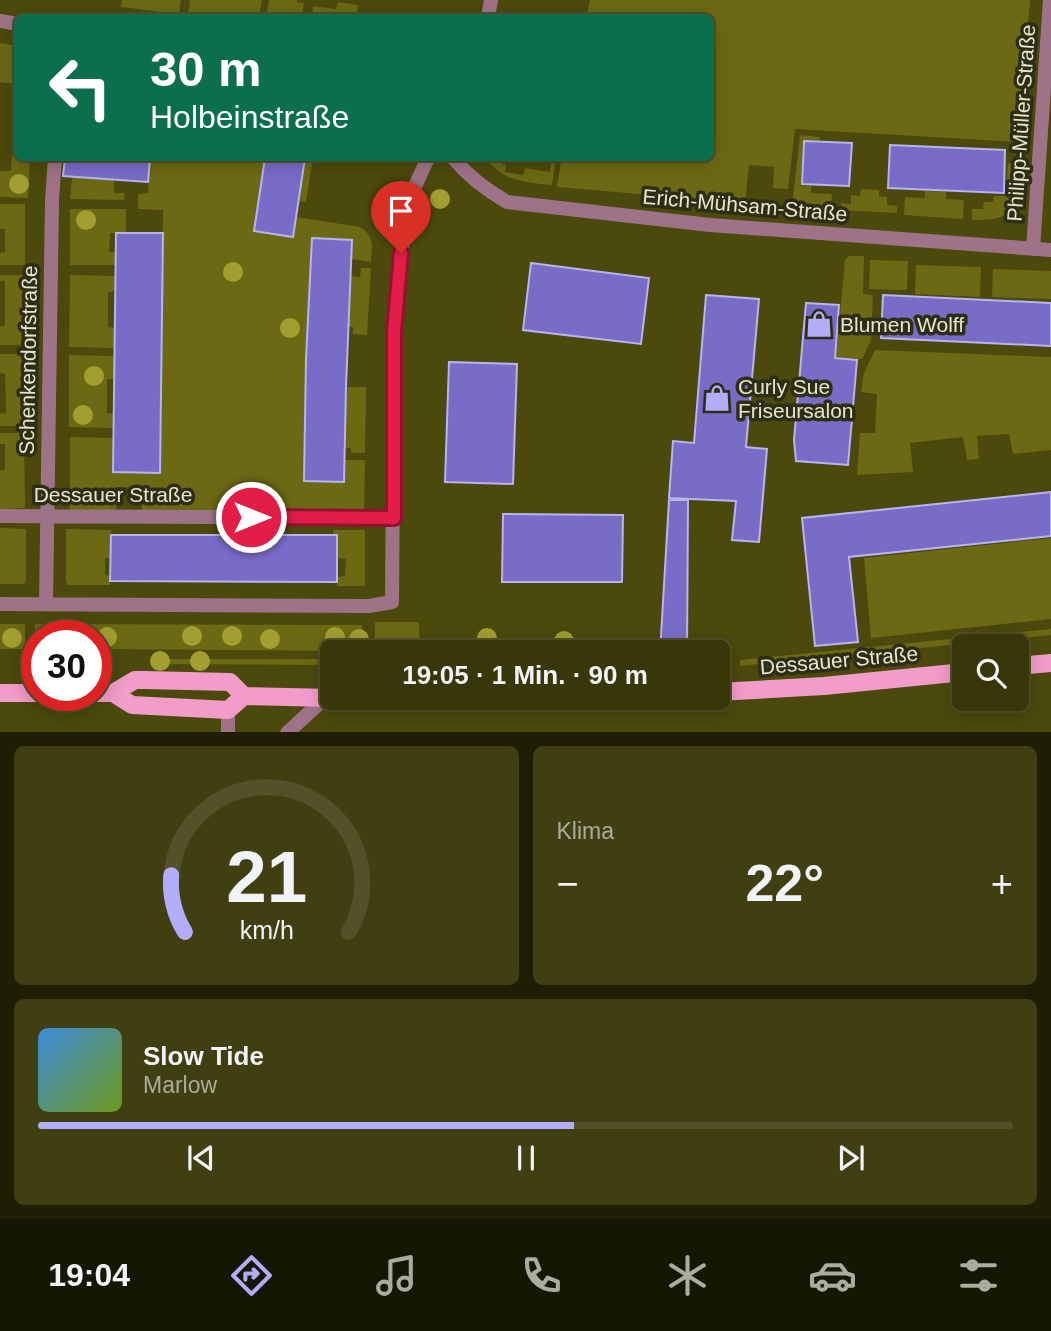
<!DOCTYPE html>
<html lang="de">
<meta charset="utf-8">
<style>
body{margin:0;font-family:Helvetica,sans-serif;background:#3f3f12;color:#f1f3f6;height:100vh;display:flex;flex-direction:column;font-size:26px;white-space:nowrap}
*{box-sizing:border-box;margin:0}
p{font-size:23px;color:#abac9c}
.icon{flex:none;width:38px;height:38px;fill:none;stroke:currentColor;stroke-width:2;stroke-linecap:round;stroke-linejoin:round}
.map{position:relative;height:732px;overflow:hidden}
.details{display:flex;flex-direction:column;gap:14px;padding:14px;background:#1f1e05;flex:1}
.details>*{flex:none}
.banner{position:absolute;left:14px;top:14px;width:700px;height:147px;border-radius:10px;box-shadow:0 4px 18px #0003,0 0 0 2px #52512a;background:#0b6e4f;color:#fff;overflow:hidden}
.fabs{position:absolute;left:952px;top:634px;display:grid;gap:14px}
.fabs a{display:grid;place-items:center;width:77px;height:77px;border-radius:10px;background:#383709;box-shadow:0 4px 18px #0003,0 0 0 2px #52512a;font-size:35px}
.speed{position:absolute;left:21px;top:620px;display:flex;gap:14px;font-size:35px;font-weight:700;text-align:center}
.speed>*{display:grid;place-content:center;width:91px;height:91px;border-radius:50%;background:#383709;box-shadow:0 4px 18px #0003,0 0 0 2px #52512a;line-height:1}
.speed .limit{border:10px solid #d22;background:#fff;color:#111}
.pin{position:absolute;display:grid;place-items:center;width:60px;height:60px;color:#fff;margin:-72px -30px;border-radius:50% 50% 50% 0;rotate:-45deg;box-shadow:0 0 7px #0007}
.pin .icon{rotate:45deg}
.me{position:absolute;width:77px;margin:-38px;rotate:90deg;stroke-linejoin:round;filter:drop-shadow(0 0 5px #0008)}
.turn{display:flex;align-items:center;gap:24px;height:147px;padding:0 21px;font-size:32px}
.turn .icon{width:91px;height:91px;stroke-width:2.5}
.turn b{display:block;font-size:49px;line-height:60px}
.big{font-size:52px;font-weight:700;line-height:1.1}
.details .tile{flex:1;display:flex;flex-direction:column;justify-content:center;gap:10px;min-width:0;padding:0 24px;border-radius:10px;background:#3f3f12}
.details .dial{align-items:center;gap:0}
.dial svg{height:182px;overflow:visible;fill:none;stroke:#52512a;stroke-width:7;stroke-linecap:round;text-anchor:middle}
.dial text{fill:#f1f3f6;stroke:none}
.song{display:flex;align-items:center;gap:21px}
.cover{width:84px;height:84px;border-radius:10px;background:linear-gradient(135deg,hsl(210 70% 55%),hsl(80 70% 35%))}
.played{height:7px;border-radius:4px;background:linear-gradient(90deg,#b3adf9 55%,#52512a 55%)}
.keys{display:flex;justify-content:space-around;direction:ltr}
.heat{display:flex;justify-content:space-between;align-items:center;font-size:38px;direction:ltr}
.details .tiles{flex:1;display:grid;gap:14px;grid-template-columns:1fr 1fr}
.tile:last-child{grid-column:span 2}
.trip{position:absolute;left:320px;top:640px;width:410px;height:70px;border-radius:10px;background:#383709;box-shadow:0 4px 18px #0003,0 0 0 2px #52512a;font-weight:700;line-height:70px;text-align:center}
.tab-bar{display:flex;height:112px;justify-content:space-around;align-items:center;background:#161604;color:#abac9c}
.tab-bar .icon{width:49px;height:49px}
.tab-bar .selected{color:#b3adf9}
.tab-bar b{font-size:32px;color:#f1f3f6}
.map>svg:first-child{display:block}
.green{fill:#6c6914}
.building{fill:#786cc7;stroke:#b8b4ec;stroke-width:2}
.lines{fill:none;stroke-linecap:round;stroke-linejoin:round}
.service{stroke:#9e7388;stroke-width:14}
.minor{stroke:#9e7388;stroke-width:14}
.primary{stroke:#f29cc9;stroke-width:18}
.tree{fill:#a29e30}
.route-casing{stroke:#92132f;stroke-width:18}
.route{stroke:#e11d48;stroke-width:12}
.labels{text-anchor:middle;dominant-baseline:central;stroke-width:7;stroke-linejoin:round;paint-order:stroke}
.street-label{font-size:21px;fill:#e6e7c9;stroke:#2e2e16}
.poi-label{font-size:21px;fill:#e6e7c9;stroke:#2e2e16;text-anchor:start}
</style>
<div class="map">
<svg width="1051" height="733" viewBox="0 0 1051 733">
<rect width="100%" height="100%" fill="#4b490c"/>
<path class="green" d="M 122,0 L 181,0 L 179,14 L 121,7 Z
M 190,0 L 262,0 L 259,18 L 188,16 Z
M 269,0 L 297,0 L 297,2 L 304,3 L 302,17 L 266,17 Z
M 590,0 L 1030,0 L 1018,142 L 795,129 L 788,189 L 773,188 L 774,167 L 749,165 L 745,203 L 557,187 L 561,162 L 566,158 L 710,158 L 710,18 L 587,17 Z
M 338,2 L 358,5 L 357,12 L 377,15 L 376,17 L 312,17 L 313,6 L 336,9 Z
M 0,43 L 17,46 L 17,123 L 14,123 L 17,84 L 0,82 Z
M 800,135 L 820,137 L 819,141 L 803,140 L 801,186 L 811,186 L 811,193 L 832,194 L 831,209 L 792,207 Z
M 13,138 L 17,138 L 18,158 L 30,158 L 28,198 L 0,197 L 0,171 L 11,171 Z
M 74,158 L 104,158 L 102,178 L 114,179 L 114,193 L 125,193 L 124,200 L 70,199 Z
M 150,158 L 265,158 L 254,231 L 293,237 L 296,217 L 360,227 C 375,236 372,246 371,262 L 351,259 L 352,240 L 312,238 L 306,359 L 305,481 L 344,482 L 345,460 L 365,460 L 364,511 L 142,510 L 142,488 L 116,487 L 116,510 L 70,510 L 70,437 L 113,438 L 113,472 L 160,472 L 163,210 L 138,209 L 138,194 L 148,193 Z
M 305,158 L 313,158 L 306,202 L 299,201 Z
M 487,158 L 503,158 L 502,164 L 506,165 L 505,172 L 523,175 L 525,168 L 550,172 L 552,158 L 556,158 L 552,185 C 528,183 499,181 487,158 Z
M 1008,163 L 1016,164 C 1014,205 1021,221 972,220 L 972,209 L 983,209 L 984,202 L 993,202 L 994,196 L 1006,196 Z
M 861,189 L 879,190 L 879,196 L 887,197 L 887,205 L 897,206 L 897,213 L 841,210 L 841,203 L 851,204 L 851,195 L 860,196 Z
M 925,191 L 946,192 L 946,199 L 964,200 L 963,219 L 904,215 L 905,197 L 925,198 Z
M 0,204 L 25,204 L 25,265 L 0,265 L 0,253 L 5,252 L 5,229 L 0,229 Z
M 70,209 L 126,209 L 126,233 L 110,233 L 109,252 L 116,252 L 116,265 L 70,265 Z
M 849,256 L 864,256 L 863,294 L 873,295 L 871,340 L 862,359 L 836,357 L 845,260 Z
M 870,260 L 908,261 L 907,290 L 869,289 Z
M 916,265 L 981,267 L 980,297 L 915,294 Z
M 361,268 L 371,268 L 367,335 L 353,334 L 353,327 L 348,327 L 350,276 L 360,277 Z
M 993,269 L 1051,271 L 1051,299 L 992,297 Z
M 0,275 L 24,275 L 23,345 L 0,345 L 0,326 L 5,326 L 5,281 L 0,281 Z
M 70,275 L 116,276 L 115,291 L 108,292 L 108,327 L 115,328 L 115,348 L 69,347 Z
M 875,350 L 1051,357 L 1051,450 L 1013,454 L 1009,434 L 977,436 L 979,459 L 967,460 L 963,437 L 910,443 L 913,472 L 857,475 L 860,433 L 875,433 L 877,394 L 861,392 L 864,373 Z
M 0,354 L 24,354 L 24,426 L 0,426 L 0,414 L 6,413 L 5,374 L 0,373 Z
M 69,355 L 114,356 L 114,379 L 107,379 L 107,413 L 114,414 L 114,428 L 69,427 Z
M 346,387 L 366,387 L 365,453 L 351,453 L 351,448 L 345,448 Z
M 0,433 L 24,433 L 25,508 L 0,509 L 0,470 L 5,470 L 5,444 L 0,444 Z
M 0,528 L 26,529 L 26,580 L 24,584 L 0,584 Z
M 66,529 L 111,530 L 110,558 L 105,558 L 105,575 L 110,576 L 110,585 L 68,585 L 66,581 Z
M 333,530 L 365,530 L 365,586 L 337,586 L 337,577 L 345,576 L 346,559 L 337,558 L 337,536 L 333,535 Z
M 1051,538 L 1051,619 L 871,638 L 864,558 Z
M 375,622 L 417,622 L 419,624 L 420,653 L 375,653 Z
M 0,624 L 25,624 L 25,649 L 0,649 Z
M 35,624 L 362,625 L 363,651 L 96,649 L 96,635 L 37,635 L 35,649 Z
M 1051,629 L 1051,635 L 740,666 L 740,660 Z
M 152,659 L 332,659 L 332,665 L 152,664 Z"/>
<path class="building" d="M 804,141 L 852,143 L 849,186 L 802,184 Z
M 890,145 L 1005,150 L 1004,193 L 888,188 Z
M 65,158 L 150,158 L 148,182 L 63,176 Z
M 265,158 L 305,158 L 293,237 L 254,231 Z
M 116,233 L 163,233 L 160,473 L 113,472 Z
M 312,238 L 352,240 L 346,387 L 344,482 L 304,481 L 306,359 Z
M 531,263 L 649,278 L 641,344 L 523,330 Z
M 706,295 L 759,299 L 746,447 L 767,449 L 759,542 L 732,540 L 736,501 L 669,498 L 673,441 L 694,443 Z
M 883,295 L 1051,303 L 1051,346 L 881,338 Z
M 806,303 L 839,305 L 835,358 L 857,360 L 848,465 L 796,461 L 794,440 Z
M 449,362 L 517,364 L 513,484 L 445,482 Z
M 1051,492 L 1051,536 L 849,557 L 858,642 L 815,646 L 802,518 Z
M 669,500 L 688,500 L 687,653 L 660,653 Z
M 503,514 L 623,515 L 622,582 L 502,582 Z
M 111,535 L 337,535 L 337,582 L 110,581 Z"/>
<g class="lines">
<path class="service" d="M 228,733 L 228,710
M 287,733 L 325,698"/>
<path class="minor" d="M 488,18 L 491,0
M 0,21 L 18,24
M 453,158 C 469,177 486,190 507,202 L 710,225 L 1051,250
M 1033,249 L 1050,0
M 0,516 L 394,518
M 0,604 L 369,606 L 392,602 L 394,332 L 405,217 L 410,197 L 428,158
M 46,604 L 52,200 L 55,158"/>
<path class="primary" d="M 1017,666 L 1051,663
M 718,692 L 824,686 L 964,672
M 0,693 L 37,693
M 96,693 L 113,693 L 135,680 L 144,680 L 230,682 L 244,696
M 113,693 L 132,705 L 228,710 L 244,696 L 332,698
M 348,698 L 516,701 L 573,698"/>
</g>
<g class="tree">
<circle cx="19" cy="184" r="10"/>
<circle cx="440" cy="199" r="10"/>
<circle cx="86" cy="220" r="10"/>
<circle cx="233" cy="272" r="10"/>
<circle cx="290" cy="328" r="10"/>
<circle cx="94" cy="376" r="10"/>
<circle cx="83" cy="415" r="10"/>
<circle cx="192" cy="636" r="10"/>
<circle cx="232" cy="636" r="10"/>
<circle cx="107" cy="637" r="10"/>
<circle cx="335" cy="637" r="10"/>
<circle cx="12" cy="638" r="10"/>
<circle cx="487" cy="638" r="10"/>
<circle cx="270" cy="639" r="10"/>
<circle cx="359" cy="639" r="10"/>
<circle cx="564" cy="641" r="10"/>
<circle cx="160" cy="661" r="10"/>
<circle cx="200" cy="661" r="10"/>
</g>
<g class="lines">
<defs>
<path id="route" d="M 251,517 L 394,518 L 394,332 L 401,253"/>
</defs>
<use href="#route" class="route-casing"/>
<use href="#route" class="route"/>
</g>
<defs>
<symbol id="shop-bare" viewBox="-9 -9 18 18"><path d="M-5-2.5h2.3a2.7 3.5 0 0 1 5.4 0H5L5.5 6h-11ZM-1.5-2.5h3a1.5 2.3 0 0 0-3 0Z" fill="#b3adf9" stroke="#2e2e16" stroke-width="2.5" paint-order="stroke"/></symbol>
</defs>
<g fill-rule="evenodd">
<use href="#shop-bare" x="800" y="305" width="38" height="38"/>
<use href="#shop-bare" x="698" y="379" width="38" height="38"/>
</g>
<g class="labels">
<g class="street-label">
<text transform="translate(1021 123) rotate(-86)">Philipp-Müller-Straße</text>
<text transform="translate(745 205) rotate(5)">Erich-Mühsam-Straße</text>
<text transform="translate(28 360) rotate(-89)">Schenkendorfstraße</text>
<text x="113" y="494">Dessauer Straße</text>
<text transform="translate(839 660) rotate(-5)">Dessauer Straße</text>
</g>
<g class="poi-label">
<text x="840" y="324">Blumen Wolff</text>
<text x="738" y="386">Curly Sue<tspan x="738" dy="24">Friseursalon</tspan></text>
</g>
</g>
</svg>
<div class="fabs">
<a><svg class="icon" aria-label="search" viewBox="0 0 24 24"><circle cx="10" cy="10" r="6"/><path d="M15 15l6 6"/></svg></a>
</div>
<div class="speed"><div class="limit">30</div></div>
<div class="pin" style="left:401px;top:253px;background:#d93025"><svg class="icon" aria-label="arrive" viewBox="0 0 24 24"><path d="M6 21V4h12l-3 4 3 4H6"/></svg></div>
<svg class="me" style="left:251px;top:517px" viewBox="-20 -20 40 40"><circle r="17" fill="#e11d48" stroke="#fff" stroke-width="3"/><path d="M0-11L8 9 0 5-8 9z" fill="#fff"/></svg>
<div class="trip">19:05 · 1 Min. · 90 m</div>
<div class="banner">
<div class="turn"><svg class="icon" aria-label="left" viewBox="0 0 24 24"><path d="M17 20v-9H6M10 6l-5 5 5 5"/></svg><div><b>30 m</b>Holbeinstraße</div></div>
</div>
</div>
<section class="details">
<div class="tiles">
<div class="tile dial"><svg viewBox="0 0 100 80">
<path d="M14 69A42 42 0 1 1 86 69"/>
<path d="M14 69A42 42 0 0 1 8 44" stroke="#b3adf9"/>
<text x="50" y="56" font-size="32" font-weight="700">21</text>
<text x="50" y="72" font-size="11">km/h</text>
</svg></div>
<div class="tile"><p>Klima</p>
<div class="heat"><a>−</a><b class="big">22°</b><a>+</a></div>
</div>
<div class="tile">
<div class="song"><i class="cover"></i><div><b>Slow Tide</b><p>Marlow</p></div></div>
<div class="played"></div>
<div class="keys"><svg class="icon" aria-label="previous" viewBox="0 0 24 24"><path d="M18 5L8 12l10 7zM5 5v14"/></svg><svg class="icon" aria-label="pause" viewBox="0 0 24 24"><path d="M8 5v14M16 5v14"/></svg><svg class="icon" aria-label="next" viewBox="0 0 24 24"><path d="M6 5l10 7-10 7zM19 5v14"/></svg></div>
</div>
</div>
</section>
<nav class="tab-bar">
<b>19:04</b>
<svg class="icon selected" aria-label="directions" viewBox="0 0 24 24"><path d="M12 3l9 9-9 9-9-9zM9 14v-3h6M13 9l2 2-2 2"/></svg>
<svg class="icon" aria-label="music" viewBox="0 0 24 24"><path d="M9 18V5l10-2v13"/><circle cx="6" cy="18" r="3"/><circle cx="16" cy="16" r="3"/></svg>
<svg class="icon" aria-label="phone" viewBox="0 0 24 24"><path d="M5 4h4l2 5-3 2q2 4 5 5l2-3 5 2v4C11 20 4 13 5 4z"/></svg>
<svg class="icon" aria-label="climate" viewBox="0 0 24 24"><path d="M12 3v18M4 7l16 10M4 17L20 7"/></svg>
<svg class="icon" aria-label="car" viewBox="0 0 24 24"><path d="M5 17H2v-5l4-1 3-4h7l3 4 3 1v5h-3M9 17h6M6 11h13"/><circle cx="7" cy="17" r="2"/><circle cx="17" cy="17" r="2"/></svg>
<svg class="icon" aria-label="filters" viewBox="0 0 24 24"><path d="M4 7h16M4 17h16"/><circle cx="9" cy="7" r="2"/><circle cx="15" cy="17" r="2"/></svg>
</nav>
